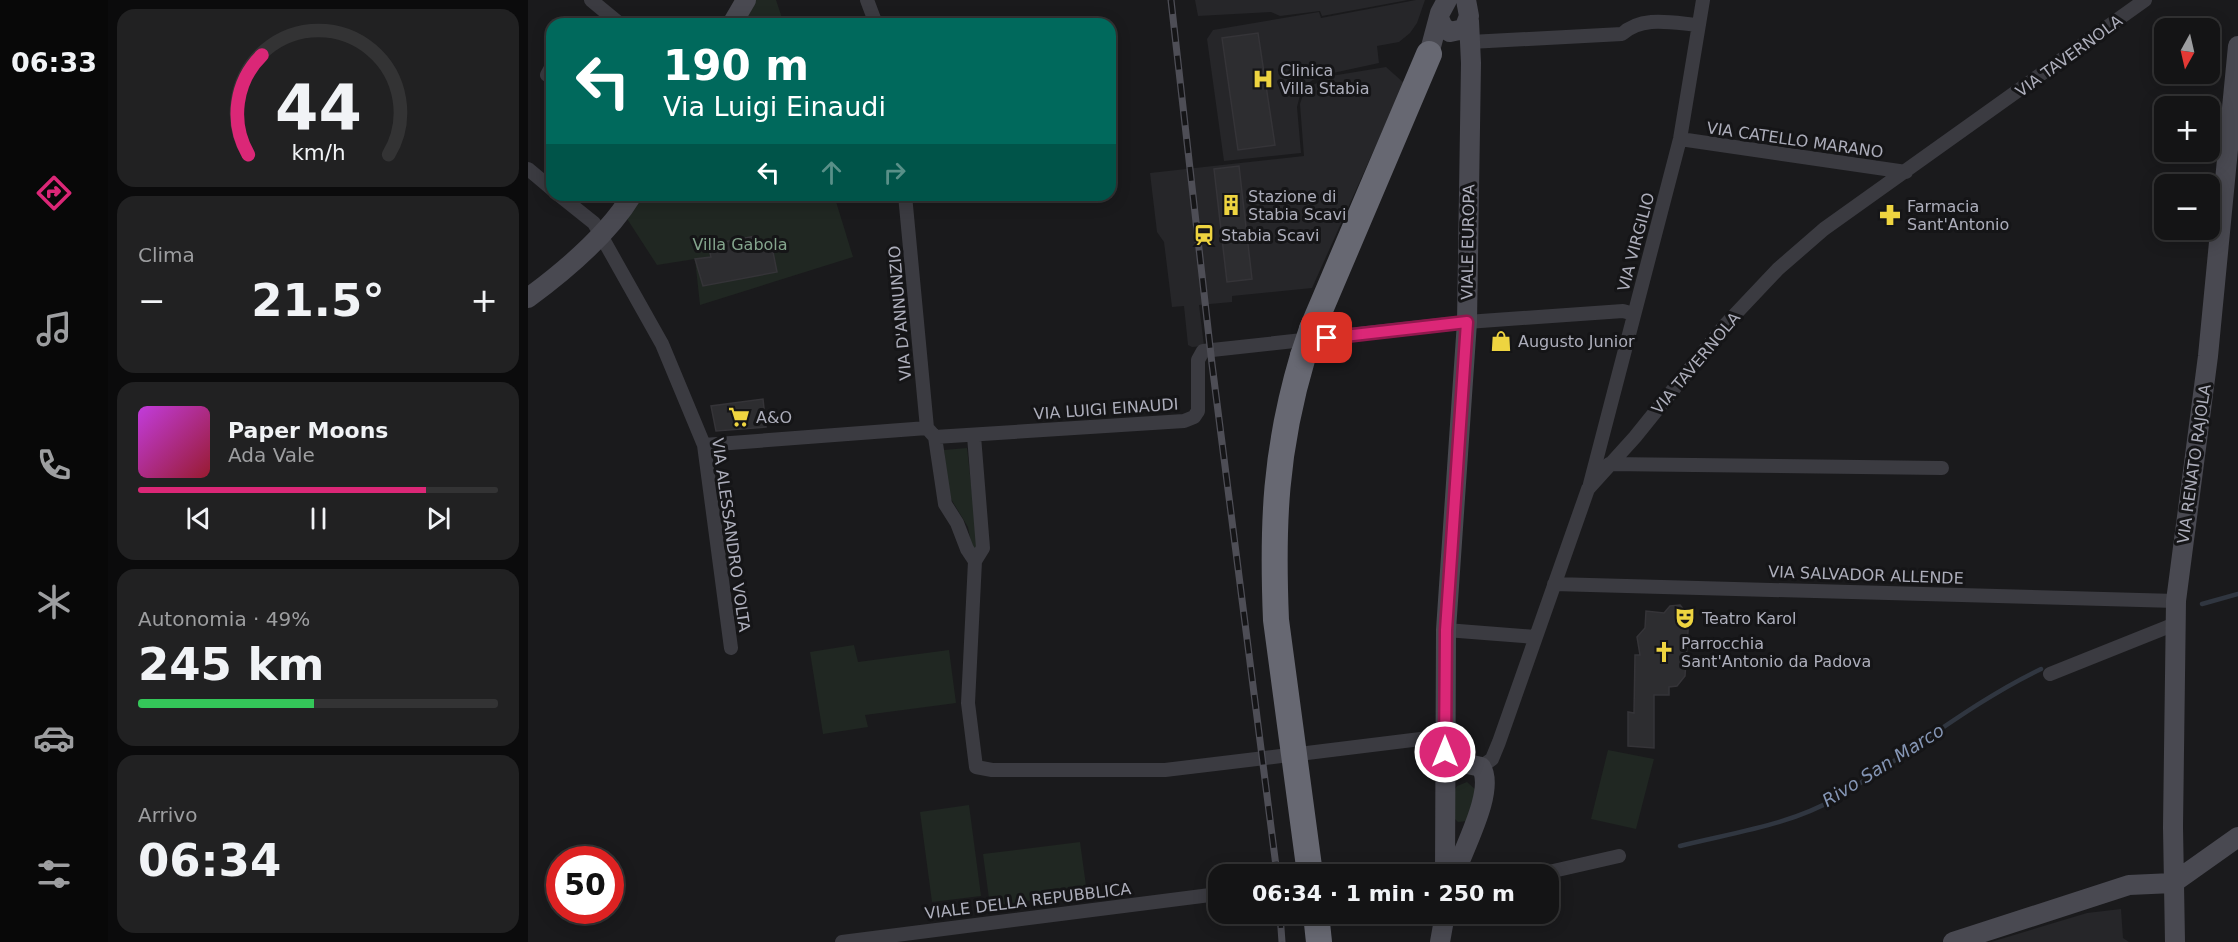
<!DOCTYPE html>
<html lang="it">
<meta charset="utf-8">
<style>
body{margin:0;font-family:"DejaVu Sans",sans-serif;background:#212122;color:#f1f3f6;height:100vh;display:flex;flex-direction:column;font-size:22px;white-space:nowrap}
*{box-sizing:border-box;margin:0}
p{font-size:20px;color:#9d9ea0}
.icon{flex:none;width:33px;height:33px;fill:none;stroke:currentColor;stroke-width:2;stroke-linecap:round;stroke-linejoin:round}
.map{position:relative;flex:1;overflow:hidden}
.side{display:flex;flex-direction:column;gap:9px;padding:9px;background:#0b0b0c;width:420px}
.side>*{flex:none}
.hud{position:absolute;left:18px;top:18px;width:570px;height:183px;border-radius:18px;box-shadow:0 3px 15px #0003,0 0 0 2px #333334;background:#00695c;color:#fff;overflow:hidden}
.needle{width:39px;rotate:188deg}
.buttons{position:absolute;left:1626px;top:18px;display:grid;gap:12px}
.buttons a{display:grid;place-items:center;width:66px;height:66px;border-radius:12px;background:#141415;box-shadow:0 3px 15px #0003,0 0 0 2px #333334;font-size:30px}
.speed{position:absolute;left:18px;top:846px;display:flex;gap:12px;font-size:30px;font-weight:700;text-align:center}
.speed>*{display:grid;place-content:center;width:78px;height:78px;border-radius:50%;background:#141415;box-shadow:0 3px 15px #0003,0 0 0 2px #333334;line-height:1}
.speed .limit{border:9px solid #d22;background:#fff;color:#111}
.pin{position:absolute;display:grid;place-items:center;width:51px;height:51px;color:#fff;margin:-26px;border-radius:12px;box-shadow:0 3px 9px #0006}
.me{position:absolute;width:66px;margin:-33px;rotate:0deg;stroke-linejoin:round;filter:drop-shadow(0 0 4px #0008)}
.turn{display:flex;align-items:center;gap:21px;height:126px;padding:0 18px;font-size:27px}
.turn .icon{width:78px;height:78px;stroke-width:2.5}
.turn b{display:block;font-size:42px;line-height:51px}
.lanes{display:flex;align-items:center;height:57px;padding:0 18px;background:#0003;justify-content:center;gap:30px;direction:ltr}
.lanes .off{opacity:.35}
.big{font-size:45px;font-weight:600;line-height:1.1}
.side .card{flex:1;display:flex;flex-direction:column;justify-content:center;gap:9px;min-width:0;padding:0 21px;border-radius:18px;background:#212122}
.side .dial{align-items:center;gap:0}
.dial svg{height:156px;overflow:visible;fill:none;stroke:#333334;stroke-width:7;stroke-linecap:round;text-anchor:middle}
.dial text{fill:#f1f3f6;stroke:none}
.song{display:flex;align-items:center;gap:18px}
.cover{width:72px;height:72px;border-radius:9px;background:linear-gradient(135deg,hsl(290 70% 55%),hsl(350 70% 35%))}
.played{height:6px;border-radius:3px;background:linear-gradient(90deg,#db2777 80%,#333334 80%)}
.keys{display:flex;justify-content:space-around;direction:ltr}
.heat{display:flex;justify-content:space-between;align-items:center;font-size:33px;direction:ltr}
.charge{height:9px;border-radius:4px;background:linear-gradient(90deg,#34c759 49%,#333334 0)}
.trip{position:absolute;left:680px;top:864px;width:351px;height:60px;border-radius:18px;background:#141415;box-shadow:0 3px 15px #0003,0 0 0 2px #333334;font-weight:600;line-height:60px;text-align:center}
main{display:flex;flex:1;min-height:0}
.tab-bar{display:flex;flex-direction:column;width:108px;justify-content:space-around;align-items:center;background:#080808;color:#9d9ea0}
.tab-bar .icon{width:42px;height:42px}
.tab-bar .selected{color:#db2777}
.tab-bar b{font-size:27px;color:#f1f3f6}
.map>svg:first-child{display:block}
.built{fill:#262629}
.green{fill:#202722}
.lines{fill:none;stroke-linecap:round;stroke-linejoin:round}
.stream{stroke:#303640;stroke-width:4.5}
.building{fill:#2d2d30;stroke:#353438;stroke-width:1.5}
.street{stroke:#3b3b41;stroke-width:14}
.secondary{stroke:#494951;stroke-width:20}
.highway{stroke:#676872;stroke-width:26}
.rail-casing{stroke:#4e4e56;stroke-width:7}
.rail{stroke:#151517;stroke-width:4.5;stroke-dasharray:14;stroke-linecap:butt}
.highway-bridge{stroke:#676872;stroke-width:26}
.route-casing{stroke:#8e194d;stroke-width:15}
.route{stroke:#db2777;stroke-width:10}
.labels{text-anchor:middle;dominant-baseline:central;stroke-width:6;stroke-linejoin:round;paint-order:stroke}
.street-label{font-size:16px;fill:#adaebb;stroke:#151517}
.poi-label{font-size:16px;fill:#adaebb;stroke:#151517;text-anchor:start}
.park-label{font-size:16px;fill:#84a58d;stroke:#151517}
.water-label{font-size:18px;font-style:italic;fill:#8596b5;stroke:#151517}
</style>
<main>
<nav class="tab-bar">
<b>06:33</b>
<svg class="icon selected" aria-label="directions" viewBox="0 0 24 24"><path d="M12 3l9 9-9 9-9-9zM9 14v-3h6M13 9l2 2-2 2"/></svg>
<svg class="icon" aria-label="music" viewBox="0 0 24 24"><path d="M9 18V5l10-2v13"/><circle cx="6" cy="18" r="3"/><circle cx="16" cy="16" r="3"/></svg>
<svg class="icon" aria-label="phone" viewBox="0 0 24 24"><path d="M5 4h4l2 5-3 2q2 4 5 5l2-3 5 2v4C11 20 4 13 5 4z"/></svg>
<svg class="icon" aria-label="climate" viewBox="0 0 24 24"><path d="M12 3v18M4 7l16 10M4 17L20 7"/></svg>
<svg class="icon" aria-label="car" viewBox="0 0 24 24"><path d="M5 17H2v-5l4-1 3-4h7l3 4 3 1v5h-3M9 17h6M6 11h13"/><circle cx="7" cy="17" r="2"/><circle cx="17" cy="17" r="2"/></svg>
<svg class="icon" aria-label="filters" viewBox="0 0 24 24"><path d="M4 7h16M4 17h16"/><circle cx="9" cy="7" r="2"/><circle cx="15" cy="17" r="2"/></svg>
</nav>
<section class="side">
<div class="card dial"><svg viewBox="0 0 100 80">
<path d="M14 69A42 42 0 1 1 86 69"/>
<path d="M14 69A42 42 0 0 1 21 18" stroke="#db2777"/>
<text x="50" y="56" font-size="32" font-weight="700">44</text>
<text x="50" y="72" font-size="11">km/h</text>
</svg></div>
<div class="card"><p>Clima</p>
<div class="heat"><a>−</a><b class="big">21.5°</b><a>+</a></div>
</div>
<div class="card">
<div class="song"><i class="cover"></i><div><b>Paper Moons</b><p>Ada Vale</p></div></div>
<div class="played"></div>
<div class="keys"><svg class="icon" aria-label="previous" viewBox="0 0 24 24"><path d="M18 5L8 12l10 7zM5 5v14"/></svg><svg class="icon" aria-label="pause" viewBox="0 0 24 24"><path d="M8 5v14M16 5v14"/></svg><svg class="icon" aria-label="next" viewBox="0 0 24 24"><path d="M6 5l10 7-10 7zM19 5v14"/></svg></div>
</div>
<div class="card"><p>Autonomia · 49%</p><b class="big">245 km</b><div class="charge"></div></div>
<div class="card"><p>Arrivo</p><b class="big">06:34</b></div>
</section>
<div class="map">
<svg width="1710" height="942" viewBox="0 0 1710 942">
<rect width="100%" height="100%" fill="#1a1a1c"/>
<path class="built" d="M 667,0 L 880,0 L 794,16 L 792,11 L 752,16 L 743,12 L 670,16 Z
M 888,0 L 897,0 L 889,23 L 882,33 L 871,42 L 849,46 L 851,63 L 791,76 L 774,87 L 769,107 L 773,153 L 696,161 L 679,39 L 685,30 L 791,12 L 793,18 Z
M 858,67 L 876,83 L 784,288 L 704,296 L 704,302 L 671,305 L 676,346 L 664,347 L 660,345 L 656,306 L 644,307 L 636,242 L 629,232 L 622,173 L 776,156 L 772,104 L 777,89 L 803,76 Z
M 1593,909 L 1595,938 L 1601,942 L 1463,942 L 1559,913 Z"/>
<path class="green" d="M 224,0 L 248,0 L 256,24 L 209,24 Z
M 104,195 L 306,195 L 325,257 L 172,305 L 167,259 L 129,265 L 94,211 Z
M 439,448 L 450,547 L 444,549 L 440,527 L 420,494 L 416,450 Z
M 326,645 L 330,662 L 421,650 L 428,703 L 337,715 L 340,727 L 295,734 L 282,652 Z
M 1080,750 L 1126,759 L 1108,829 L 1063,819 Z
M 939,782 L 948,790 L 939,821 L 930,822 L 927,819 L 926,791 L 929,786 Z
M 441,805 L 453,896 L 404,902 L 392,812 Z
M 552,842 L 559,893 L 462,906 L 455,854 Z"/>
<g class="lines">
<path class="stream" d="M 1674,604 L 1710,594
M 1152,846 C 1203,833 1263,825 1308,798 C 1378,757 1440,704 1513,669"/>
</g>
<path class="building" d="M 730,33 L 747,145 L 710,150 L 694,38 Z
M 711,166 L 724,279 L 699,282 L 686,169 Z
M 227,236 L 230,249 L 244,247 L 249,272 L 175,286 L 167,259 L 183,257 L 180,245 Z
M 235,399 L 238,427 L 188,431 L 183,406 Z
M 1152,605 L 1161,616 L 1157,676 L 1149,686 L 1141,687 L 1141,695 L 1126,695 L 1126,748 L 1100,746 L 1100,712 L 1106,713 L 1107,655 L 1112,655 L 1109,637 L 1117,628 L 1118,611 L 1136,613 L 1142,606 Z"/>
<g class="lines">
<path class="street" d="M 63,0 L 92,24
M 339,0 L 348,24
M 942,42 L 1094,34 C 1114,15 1145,23 1171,25
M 19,75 L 24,66
M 1152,139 L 1378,172
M 0,169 L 24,189
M 31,195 L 66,223 L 134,344 L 176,445 L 203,648
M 377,195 L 399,428
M 446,436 L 455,548 L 447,561
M 407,437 L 656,421 L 666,417 L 670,411 L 670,360 L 675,351 L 939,322 L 1095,311 L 1106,314
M 407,437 L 417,504 L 429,523 L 439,549 L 447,561 L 440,703 L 448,767 L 464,770 L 637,770 L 753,756
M 176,445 L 399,428 L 407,437
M 1081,464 L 1414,468
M 1062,484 L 1152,139 L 1175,0
M 1026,584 L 1648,601
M 918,630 L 1007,637
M 1522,674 L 1647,624
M 779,753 L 917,736
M 953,767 L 964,759 L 971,742 L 1060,489 L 1107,437 L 1198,324 L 1250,269 L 1296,229 L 1617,0
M 1012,874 L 1091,856
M 314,942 L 690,894"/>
<path class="secondary" d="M 911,18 L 915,27 L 922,32 L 936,29 L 941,16 L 938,0
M 204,24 L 218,0
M 901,54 L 912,13 L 919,0
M 0,298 C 38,270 80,235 104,195
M 917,752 L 922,760 L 953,767 C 968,790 935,849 927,874
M 917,874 L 918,630 L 939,322 L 943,63 L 941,21
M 1645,883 L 1710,837
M 912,942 L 917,914
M 1425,942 L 1601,885 L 1645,883
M 1647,942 L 1645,827 L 1648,601 L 1680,356 L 1710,46"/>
<path class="highway" d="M 784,329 L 901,54
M 775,356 C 747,450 744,524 748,620 L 782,874
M 788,914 L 791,942"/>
<defs>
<path id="rail" d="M 643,0 L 684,364 L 749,874
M 752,914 L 754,942"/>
</defs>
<use href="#rail" class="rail-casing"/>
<use href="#rail" class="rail"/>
<path class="highway-bridge" d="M 775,356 L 784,329"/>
</g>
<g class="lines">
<defs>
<path id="route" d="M 799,338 L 939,322 L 918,630 L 917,752"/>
</defs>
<use href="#route" class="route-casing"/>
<use href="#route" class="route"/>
</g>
<defs>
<symbol id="hospital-bare" viewBox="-9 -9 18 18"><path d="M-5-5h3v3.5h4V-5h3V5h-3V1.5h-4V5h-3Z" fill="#eed440" stroke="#151517" stroke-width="2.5" paint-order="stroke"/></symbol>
<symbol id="building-bare" viewBox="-9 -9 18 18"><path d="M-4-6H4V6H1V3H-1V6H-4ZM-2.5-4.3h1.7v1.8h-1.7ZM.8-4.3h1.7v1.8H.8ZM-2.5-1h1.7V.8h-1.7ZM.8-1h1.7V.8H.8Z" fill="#eed440" stroke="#151517" stroke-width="2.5" paint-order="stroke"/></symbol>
<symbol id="pharmacy-bare" viewBox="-9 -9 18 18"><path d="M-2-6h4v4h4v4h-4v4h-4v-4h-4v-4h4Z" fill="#eed440" stroke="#151517" stroke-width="2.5" paint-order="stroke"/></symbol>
<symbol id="station-bare" viewBox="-9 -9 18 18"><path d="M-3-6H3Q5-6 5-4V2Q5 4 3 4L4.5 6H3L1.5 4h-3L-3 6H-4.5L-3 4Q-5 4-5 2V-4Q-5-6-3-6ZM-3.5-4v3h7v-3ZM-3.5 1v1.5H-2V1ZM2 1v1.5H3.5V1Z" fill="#eed440" stroke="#151517" stroke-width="2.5" paint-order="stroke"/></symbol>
<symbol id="shop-bare" viewBox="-9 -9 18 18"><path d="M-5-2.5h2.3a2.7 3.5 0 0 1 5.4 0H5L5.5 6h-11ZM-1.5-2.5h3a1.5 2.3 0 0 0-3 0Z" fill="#eed440" stroke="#151517" stroke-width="2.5" paint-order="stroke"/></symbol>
<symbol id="supermarket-bare" viewBox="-9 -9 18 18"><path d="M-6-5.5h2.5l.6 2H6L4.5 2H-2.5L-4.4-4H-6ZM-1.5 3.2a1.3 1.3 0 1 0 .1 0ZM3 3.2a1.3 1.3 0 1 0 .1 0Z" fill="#eed440" stroke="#151517" stroke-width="2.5" paint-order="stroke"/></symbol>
<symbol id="theatre-bare" viewBox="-9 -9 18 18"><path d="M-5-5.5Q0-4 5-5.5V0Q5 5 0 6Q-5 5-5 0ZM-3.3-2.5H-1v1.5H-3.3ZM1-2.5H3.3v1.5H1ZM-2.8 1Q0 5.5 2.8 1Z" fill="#eed440" stroke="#151517" stroke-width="2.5" paint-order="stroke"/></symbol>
<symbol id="church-bare" viewBox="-9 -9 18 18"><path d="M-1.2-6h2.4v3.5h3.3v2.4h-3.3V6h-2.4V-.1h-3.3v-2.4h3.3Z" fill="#eed440" stroke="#151517" stroke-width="2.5" paint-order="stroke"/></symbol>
</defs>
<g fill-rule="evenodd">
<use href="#hospital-bare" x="720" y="64" width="30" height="30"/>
<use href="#building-bare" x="688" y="190" width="30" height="30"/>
<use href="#pharmacy-bare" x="1347" y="200" width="30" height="30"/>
<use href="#station-bare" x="661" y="220" width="30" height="30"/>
<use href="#shop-bare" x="958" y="326" width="30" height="30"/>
<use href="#supermarket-bare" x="196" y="402" width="30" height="30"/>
<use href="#theatre-bare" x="1142" y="603" width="30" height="30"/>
<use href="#church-bare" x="1121" y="637" width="30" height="30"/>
</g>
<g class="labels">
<g class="street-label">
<text transform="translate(1541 56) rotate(-36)">VIA TAVERNOLA</text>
<text transform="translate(1267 140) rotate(8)">VIA CATELLO MARANO</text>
<text transform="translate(940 242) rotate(-89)">VIALE EUROPA</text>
<text transform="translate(1108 242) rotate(-75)">VIA VIRGILIO</text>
<text transform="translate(372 313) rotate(-95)">VIA D'ANNUNZIO</text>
<text transform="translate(1168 363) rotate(-50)">VIA TAVERNOLA</text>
<text transform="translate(578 409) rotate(-4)">VIA LUIGI EINAUDI</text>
<text transform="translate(1666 464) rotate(-82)">VIA RENATO RAJOLA</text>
<text transform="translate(203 535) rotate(82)">VIA ALESSANDRO VOLTA</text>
<text transform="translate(1338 575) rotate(2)">VIA SALVADOR ALLENDE</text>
<text transform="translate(500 901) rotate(-7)">VIALE DELLA REPUBBLICA</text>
</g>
<g class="poi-label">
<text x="752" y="70">Clinica<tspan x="752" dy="18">Villa Stabia</tspan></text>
<text x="720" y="196">Stazione di<tspan x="720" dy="18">Stabia Scavi</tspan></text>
<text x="1379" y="206">Farmacia<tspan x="1379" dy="18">Sant'Antonio</tspan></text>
<text x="693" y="235">Stabia Scavi</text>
<text x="990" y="341">Augusto Junior</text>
<text x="228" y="417">A&amp;O</text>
<text x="1174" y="618">Teatro Karol</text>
<text x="1153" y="643">Parrocchia<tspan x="1153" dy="18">Sant'Antonio da Padova</tspan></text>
</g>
<g class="park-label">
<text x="212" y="244">Villa Gabola</text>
</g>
<g class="water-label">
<text transform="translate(1355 765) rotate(-32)">Rivo San Marco</text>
</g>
</g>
</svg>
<div class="buttons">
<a><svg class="needle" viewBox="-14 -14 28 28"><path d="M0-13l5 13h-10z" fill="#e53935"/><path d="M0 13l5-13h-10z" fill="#9d9ea0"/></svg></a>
<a>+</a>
<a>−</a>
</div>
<div class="speed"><div class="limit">50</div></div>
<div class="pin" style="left:799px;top:338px;background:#d93025"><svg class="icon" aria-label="arrive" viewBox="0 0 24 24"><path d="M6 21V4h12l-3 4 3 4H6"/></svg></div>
<svg class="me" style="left:917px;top:752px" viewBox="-20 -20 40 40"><circle r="17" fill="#db2777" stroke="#fff" stroke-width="3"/><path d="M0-11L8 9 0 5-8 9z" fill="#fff"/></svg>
<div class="trip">06:34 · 1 min · 250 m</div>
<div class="hud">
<div class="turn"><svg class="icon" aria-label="left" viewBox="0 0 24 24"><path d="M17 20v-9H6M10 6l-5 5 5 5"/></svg><div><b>190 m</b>Via Luigi Einaudi</div></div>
<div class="lanes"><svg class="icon" aria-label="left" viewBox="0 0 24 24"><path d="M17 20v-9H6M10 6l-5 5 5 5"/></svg><svg class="icon off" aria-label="ahead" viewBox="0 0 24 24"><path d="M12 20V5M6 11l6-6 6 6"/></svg><svg class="icon off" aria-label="right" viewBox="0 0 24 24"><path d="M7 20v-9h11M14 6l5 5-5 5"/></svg></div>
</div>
</div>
</main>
